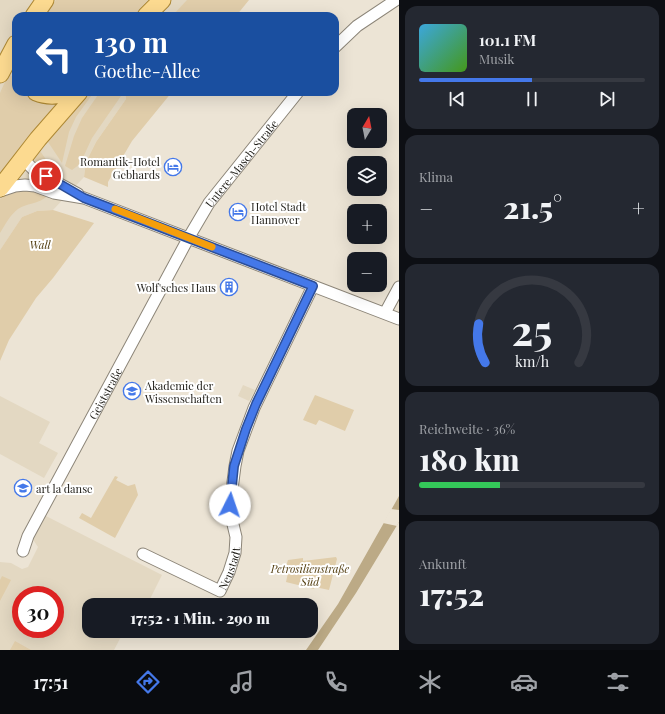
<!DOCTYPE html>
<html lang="de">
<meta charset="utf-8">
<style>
body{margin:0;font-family:"Playfair Display",serif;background:#242831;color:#f1f3f6;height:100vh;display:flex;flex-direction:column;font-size:15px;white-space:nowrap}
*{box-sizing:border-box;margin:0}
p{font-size:13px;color:#9ea1a6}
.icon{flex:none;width:22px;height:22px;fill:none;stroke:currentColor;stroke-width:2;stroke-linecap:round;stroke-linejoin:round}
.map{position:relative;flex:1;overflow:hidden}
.sheet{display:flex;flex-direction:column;gap:6px;padding:6px;background:#0d0f14;width:266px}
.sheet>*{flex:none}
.guide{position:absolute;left:12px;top:12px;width:327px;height:84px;border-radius:12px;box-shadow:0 4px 16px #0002;background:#1a4fa0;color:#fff;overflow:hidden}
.needle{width:26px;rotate:10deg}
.controls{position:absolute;left:347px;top:108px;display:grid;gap:8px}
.controls a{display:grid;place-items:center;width:40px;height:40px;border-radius:8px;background:#171b24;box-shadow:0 4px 16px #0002;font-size:20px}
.speed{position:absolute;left:12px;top:586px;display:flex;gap:8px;font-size:20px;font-weight:700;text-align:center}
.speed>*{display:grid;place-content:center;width:52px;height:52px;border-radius:50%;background:#171b24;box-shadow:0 4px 16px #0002;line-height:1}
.speed .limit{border:6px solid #d22;background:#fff;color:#111}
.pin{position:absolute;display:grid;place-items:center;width:34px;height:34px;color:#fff;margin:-17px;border:2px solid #fff;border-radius:50%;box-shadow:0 1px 4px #0007}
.me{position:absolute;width:44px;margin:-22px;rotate:4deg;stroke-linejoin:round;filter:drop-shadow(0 0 3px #0008)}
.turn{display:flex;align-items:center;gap:14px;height:84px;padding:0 16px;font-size:18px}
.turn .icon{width:52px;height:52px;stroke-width:2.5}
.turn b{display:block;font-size:28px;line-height:34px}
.big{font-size:30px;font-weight:800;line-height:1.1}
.sheet .widget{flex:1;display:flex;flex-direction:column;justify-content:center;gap:6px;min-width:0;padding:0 14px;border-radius:12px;background:#242831}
.sheet .dial{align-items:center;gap:0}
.dial svg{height:104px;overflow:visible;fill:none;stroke:#363941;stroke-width:7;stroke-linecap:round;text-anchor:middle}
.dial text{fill:#f1f3f6;stroke:none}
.song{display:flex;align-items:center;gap:12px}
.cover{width:48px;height:48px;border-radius:6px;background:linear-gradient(135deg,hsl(200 70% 55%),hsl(100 70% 35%))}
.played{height:4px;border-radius:2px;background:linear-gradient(90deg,#4478e9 50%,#363941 50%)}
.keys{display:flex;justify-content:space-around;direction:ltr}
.heat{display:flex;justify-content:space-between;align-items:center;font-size:22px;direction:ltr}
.charge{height:6px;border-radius:3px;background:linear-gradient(90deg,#34c759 36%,#363941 0)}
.trip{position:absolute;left:82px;top:598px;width:236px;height:40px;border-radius:12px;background:#171b24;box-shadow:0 4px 16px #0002;font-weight:800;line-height:40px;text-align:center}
.tabs{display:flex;height:64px;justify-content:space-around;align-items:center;background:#090b0e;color:#9ea1a6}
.tabs .icon{width:28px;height:28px}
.tabs .selected{color:#4478e9}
.tabs b{font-size:18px;color:#f1f3f6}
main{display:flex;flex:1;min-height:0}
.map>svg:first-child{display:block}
.built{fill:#e3d8c2;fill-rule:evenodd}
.green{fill:#e0cdaa}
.water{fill:#bcaa86}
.pier{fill:#ece4d5}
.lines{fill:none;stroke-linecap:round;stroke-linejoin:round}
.minor-casing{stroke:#8c8578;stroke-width:13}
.primary-casing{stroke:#ad8835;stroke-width:19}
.minor{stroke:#fff;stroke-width:11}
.primary{stroke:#fcda90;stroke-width:17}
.route-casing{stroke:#2c4e97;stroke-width:10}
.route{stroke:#4478e9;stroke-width:7}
.slow{stroke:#f59e0b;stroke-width:7}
.labels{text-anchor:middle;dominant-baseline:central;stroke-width:4;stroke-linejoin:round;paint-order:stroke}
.poi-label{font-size:11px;fill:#1e1c16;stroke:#fff;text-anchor:start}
.street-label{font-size:11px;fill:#1e1c16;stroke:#fff}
.park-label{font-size:11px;font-style:italic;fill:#543f12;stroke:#fff}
</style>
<main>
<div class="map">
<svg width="399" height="650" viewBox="0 0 399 650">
<rect width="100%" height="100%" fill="#ece4d5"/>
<path class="built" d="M 0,0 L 188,0 L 172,16 L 16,16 L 16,92 L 125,92 L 126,99 L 96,142 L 86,162 L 84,177 L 53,210 L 37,211 L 22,217 L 0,250 Z
M 243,385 L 255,390 L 249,401 L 238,396 Z
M 0,396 L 50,422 L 39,443 L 58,453 L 44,478 L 0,454 Z
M 44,515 L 162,575 L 147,605 L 89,605 L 89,631 L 124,631 L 114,650 L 0,650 L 0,562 L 11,563 L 22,569 L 28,567 L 38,547 L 32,538 ZM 21,595 L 55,595 L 55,629 L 21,629 Z"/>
<path class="green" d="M 56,0 L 148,0 L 133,16 L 46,16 Z
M 187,0 L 249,0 L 236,16 L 172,16 Z
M 10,74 L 16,81 L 16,92 L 24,92 C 35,101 45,103 59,104 L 0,176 L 0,93 L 8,75 Z
M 89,92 L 94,92 L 76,117 L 69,132 L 62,163 L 46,139 Z
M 100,92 L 121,92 L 121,96 L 92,138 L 80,164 L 72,170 L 65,166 L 74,136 L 82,118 Z
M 125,92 L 172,92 L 132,141 L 108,182 L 108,187 L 84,177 L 86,162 L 96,142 L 126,99 Z
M 38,148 L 54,171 L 54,177 L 35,164 L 34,159 Z
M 22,190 L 33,190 L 47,196 C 40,204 27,203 18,209 C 10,215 5,225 0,233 L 0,199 L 10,193 Z
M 53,210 L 94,223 L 53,278 L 36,298 L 9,340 L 0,361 L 0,250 L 22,217 L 37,211 Z
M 315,395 L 354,410 L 345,431 L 319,420 L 316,425 L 303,420 Z
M 115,476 L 118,477 L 116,480 L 128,486 L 135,484 L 138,495 L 115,538 L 79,518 L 82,513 L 91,518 Z
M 336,557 L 337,559 L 329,590 L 315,587 L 314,589 L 286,582 L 288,573 L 284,572 L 288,560 L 303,558 L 303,561 Z
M 2,576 L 11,580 L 0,601 L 0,580 Z
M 15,641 L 31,650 L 10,650 Z"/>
<path class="water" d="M 399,496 L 399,522 L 356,593 L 318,650 L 306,650 L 338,604 Z"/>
<path class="pier" d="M 391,509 L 399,510 L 399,522 L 397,526 L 383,523 Z"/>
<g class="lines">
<defs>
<g id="minor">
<path d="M 335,47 L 357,26 L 396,0"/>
<path d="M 24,156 L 28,164 L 34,170 L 78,194"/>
<path d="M 0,191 L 15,186 L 25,185 L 35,186 L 54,193 L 84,198 L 399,319"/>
<path d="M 385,313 L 399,287"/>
<path id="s1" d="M 23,551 L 28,536 L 189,237 L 209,203 L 298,92"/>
<path id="s2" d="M 143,554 L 220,591 L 229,572 L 235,553 L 236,537 L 231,516 L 230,505 L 235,466 L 238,451 L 254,408 L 313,286"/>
</g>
<path id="primary" d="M 34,16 L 45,0
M 146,16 L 162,0
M 0,74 L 16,44
M 36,92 C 48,97 58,96 70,92
M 0,188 L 38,139 L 79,92"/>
</defs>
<use href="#minor" class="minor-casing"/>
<use href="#primary" class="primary-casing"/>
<use href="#minor" class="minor"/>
<use href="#primary" class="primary"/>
</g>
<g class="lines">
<defs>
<path id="route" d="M 46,176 L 84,198 L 313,286 L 256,404 L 246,429 L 234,466 L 230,505"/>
</defs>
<use href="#route" class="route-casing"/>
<use href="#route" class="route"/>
<path class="slow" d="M 115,209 L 212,247"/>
</g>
<defs>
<symbol id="hotel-ring" viewBox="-11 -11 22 22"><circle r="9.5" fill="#fff" stroke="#4478e9" stroke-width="1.5"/><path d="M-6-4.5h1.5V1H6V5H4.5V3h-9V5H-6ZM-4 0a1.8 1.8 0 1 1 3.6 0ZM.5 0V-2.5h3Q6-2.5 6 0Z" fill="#4478e9"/></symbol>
<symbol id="building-ring" viewBox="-11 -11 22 22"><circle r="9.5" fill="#fff" stroke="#4478e9" stroke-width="1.5"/><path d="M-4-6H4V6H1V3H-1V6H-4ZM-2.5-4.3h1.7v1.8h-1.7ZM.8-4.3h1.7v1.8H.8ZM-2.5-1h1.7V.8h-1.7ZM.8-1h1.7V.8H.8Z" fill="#4478e9"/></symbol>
<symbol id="university-ring" viewBox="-11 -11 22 22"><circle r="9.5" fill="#fff" stroke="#4478e9" stroke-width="1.5"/><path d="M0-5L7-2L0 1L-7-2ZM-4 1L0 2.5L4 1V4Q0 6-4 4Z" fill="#4478e9"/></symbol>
</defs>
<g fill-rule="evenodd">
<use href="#hotel-ring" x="163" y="157" width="20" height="20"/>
<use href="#hotel-ring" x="228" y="202" width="20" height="20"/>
<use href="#building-ring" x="219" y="277" width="20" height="20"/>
<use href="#university-ring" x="122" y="381" width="20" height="20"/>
<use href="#university-ring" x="13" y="478" width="20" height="20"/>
</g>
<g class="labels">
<g class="poi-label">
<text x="160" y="161" text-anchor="end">Romantik-Hotel<tspan x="160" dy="13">Gebhards</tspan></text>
<text x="251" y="206">Hotel Stadt<tspan x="251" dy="13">Hannover</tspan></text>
<text x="216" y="287" text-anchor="end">Wolf'sches Haus</text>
<text x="145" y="385">Akademie der<tspan x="145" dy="13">Wissenschaften</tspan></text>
<text x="36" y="488">art la danse</text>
</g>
<g class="street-label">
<text stroke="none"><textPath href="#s1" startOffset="446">Untere-Masch-Straße</textPath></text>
<text stroke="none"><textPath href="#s1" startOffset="178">Geiststraße</textPath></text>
<text stroke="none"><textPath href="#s2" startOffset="110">Neustadt</textPath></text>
</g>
<g class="park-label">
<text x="40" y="244">Wall</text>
<text x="310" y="568">Petrosilienstraße<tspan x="310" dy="13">Süd</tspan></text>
</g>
</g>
</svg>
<div class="controls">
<a><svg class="needle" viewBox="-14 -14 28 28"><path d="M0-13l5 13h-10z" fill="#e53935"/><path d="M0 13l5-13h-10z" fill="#9ea1a6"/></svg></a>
<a><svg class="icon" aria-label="layers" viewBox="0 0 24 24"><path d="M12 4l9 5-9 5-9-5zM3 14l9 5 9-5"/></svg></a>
<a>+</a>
<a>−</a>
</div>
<div class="speed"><div class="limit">30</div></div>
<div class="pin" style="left:46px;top:176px;background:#d93025"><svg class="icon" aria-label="arrive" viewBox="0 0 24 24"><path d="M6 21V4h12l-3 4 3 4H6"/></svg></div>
<svg class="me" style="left:230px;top:505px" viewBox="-20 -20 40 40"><circle r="19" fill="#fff"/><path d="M0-13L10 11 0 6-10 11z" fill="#4478e9"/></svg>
<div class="trip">17:52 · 1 Min. · 290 m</div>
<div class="guide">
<div class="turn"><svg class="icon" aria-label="left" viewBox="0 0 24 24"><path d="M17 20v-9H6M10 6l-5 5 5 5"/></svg><div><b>130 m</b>Goethe-Allee</div></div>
</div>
</div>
<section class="sheet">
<div class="widget">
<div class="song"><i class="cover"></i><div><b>101.1 FM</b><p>Musik</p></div></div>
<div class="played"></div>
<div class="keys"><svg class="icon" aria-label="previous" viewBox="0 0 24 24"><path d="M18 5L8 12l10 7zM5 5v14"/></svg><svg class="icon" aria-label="pause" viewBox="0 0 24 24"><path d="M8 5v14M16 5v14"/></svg><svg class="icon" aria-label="next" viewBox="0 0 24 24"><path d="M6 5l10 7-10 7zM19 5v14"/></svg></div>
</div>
<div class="widget"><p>Klima</p>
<div class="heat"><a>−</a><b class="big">21.5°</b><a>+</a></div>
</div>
<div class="widget dial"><svg viewBox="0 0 100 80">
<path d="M14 69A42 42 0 1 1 86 69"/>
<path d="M14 69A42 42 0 0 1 9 39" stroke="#4478e9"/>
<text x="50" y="56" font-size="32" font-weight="700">25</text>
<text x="50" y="72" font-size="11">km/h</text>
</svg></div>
<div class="widget"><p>Reichweite · 36%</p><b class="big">180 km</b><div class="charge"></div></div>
<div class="widget"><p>Ankunft</p><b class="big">17:52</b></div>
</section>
</main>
<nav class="tabs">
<b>17:51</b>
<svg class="icon selected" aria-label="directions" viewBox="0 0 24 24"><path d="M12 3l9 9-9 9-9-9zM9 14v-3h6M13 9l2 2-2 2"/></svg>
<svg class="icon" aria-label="music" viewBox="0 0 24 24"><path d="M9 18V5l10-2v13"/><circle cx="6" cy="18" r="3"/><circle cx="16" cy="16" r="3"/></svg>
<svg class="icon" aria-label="phone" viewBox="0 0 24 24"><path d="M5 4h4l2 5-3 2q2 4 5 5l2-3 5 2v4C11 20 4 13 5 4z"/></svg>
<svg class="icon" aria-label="climate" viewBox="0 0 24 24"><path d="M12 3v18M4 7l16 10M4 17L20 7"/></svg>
<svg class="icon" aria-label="car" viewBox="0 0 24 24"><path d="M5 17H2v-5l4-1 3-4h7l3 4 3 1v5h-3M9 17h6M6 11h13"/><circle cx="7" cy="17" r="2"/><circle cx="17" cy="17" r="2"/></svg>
<svg class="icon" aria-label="filters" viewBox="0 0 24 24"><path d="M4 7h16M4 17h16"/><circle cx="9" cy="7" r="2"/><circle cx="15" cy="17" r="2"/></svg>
</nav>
